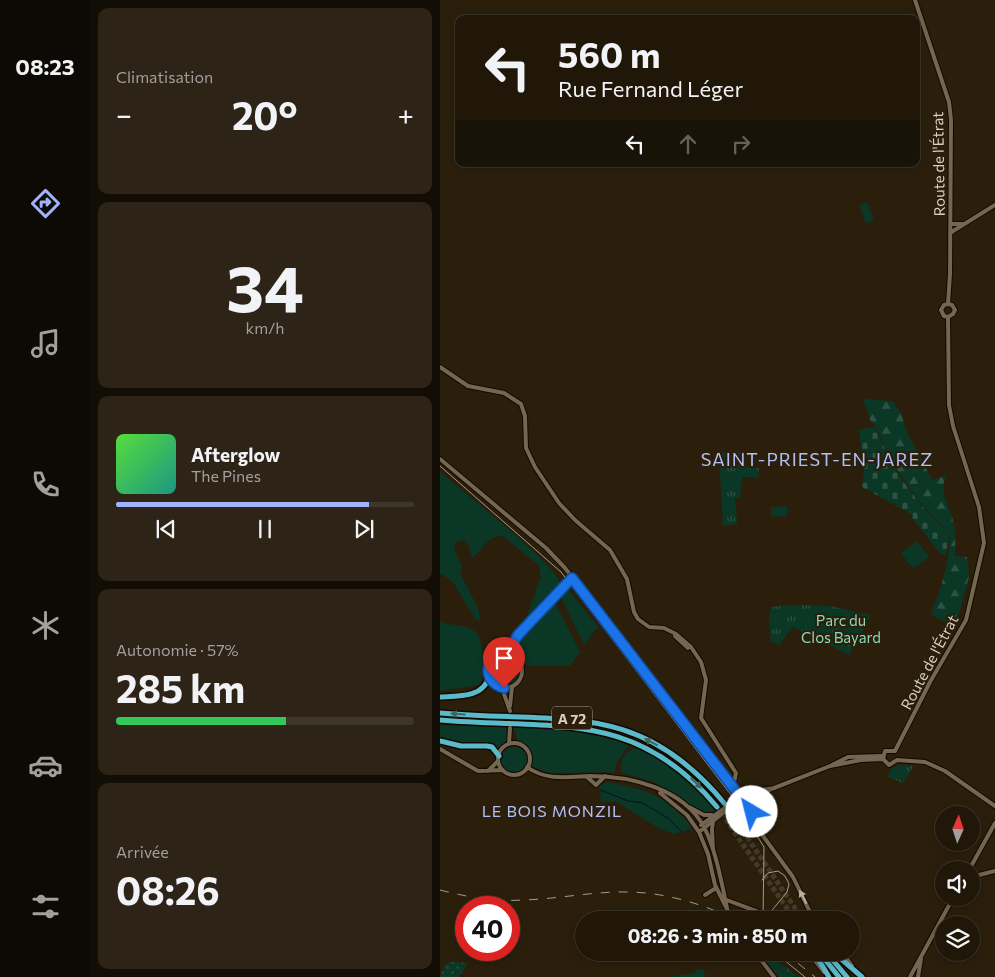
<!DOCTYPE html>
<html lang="fr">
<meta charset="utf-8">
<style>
body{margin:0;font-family:Commissioner,sans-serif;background:#2d2417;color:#f1f3f6;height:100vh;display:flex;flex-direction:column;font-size:19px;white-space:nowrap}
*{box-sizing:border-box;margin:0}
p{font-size:16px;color:#a29f9c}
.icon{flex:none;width:28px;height:28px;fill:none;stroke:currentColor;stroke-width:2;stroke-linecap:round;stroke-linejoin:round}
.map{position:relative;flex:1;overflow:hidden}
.drawer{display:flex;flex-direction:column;gap:8px;padding:8px;background:#120d05;width:350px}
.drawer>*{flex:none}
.top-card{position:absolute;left:15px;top:15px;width:465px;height:152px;border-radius:10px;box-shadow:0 2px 12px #0003,0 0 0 1px #3d362a;background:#201709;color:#f1f3f6;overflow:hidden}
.needle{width:32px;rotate:3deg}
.buttons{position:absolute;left:495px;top:806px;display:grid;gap:10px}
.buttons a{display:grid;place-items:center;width:45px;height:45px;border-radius:50%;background:#201709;box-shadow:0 2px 12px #0003,0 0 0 1px #3d362a;font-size:25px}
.speed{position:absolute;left:15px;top:896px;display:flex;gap:10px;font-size:25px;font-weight:700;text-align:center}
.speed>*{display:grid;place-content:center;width:65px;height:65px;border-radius:50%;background:#201709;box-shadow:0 2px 12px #0003,0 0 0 1px #3d362a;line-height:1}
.speed .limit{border:8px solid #d22;background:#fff;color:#111}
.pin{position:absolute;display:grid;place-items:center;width:42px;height:42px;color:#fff;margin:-51px -21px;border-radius:50% 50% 50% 0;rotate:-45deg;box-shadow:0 0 5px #0007}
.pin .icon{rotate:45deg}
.me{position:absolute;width:55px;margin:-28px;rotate:323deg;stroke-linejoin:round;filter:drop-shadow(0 0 4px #0008)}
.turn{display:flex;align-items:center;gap:18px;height:105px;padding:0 20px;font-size:22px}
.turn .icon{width:65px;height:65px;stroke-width:2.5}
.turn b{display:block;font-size:35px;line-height:42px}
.lanes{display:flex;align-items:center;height:48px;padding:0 20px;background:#0003;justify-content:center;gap:25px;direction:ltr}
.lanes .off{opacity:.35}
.big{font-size:38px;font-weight:700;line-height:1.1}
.drawer .tile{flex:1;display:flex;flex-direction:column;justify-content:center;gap:8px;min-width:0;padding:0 18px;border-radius:10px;background:#2d2417}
.drawer .dial{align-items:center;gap:0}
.dial b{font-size:65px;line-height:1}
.song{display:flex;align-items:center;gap:15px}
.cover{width:60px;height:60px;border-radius:8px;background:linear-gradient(135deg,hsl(110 70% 55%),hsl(170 70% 35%))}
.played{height:5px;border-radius:2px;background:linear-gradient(90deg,#a1b3fd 85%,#3d362a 85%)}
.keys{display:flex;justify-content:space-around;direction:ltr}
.heat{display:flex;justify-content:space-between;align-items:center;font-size:28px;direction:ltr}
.charge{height:8px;border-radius:4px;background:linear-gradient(90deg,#34c759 57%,#3d362a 0)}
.trip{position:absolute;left:135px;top:911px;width:285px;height:50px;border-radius:25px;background:#201709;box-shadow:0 2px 12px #0003,0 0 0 1px #3d362a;font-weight:700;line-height:50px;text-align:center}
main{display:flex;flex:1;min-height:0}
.tabs{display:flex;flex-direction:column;width:90px;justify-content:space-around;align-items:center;background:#0d0904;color:#a29f9c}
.tabs .icon{width:35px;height:35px}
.tabs .active{color:#a1b3fd}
.tabs b{font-size:22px;color:#f1f3f6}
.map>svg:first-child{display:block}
.grass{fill:#0b3727}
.forest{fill:url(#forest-firs)}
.cemetery{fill:url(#cemetery-stones)}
.park{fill:url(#park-tufts)}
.garden{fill:url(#garden-dots)}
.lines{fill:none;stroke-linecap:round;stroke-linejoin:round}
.stream{stroke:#001520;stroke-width:1}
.highway-tunnel{stroke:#453a28;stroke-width:5;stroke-dasharray:5 2.5;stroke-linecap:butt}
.secondary-casing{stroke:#130900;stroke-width:6}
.highway-casing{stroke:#130900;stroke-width:8}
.secondary{stroke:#746650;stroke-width:4}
.highway{stroke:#5abaca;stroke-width:5}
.tram{stroke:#a59b8d;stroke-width:1}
.rail{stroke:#a59b8d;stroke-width:1;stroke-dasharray:9 9;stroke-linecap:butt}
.secondary-bridge-casing{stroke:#130900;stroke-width:6;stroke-linecap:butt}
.secondary-bridge{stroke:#746650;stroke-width:4}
.oneway{fill:#406561}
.oneway2{fill:#bab0a1}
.route-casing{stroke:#114b97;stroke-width:12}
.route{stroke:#1a73e8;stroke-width:9}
.labels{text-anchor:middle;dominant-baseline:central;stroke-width:4.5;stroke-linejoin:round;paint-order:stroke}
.shield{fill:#2b1f0c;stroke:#a49b8d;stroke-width:1}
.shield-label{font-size:14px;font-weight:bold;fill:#d8d0c4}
.street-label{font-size:15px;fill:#d8d0c4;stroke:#2b1f0c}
.park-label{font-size:15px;fill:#87dab5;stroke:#2b1f0c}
.neighbourhood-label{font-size:16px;letter-spacing:1px;fill:#b1bff6;stroke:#2b1f0c}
.quarter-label{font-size:18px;letter-spacing:1px;fill:#b1bff6;stroke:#2b1f0c}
</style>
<main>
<nav class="tabs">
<b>08:23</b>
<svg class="icon active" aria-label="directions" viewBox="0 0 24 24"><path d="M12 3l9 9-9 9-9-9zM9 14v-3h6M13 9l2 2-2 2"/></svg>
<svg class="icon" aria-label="music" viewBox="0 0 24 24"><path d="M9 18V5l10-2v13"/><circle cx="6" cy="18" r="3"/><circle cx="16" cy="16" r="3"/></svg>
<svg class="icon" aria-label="phone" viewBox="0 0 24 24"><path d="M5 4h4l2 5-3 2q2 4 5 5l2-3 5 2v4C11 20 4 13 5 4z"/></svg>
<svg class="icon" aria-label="climate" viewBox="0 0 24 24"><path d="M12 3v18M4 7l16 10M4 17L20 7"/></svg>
<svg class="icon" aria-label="car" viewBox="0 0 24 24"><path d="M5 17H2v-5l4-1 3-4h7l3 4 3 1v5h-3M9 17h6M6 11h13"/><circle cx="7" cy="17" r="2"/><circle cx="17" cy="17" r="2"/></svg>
<svg class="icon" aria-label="filters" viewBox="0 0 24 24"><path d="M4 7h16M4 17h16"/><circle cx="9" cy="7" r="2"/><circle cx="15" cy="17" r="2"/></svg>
</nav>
<section class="drawer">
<div class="tile"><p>Climatisation</p>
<div class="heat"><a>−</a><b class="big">20°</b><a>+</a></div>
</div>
<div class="tile dial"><b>34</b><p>km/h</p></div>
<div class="tile">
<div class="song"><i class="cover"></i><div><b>Afterglow</b><p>The Pines</p></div></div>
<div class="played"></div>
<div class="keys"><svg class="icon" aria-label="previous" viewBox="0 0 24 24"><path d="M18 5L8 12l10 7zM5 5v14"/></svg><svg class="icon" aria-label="pause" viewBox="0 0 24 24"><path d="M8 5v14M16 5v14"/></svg><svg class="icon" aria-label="next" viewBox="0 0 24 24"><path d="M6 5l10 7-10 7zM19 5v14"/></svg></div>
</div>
<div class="tile"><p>Autonomie · 57%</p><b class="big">285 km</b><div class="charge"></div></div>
<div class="tile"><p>Arrivée</p><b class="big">08:26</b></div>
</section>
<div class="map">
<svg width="555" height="977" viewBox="0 0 555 977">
<defs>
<pattern id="forest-firs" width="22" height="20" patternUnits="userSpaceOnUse" patternTransform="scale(1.25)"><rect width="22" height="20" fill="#0b3727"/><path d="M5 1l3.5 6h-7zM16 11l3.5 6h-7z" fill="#2e5345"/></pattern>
<pattern id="cemetery-stones" width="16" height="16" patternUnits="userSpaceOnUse" patternTransform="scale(1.25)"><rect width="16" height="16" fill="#0b3727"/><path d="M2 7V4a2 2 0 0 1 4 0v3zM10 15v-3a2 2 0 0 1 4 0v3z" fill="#2e5345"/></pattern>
<pattern id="park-tufts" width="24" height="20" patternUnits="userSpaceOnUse" patternTransform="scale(1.25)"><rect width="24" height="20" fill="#0b3727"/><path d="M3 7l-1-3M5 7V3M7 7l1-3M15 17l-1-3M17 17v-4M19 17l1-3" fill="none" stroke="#2e5345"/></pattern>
<pattern id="garden-dots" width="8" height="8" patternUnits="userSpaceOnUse" patternTransform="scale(1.25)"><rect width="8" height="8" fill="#0b3727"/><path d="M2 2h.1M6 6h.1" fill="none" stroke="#2e5345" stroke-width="1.8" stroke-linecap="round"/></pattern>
</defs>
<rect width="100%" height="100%" fill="#2b1f0c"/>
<path class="grass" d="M 427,202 L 434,220 L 426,223 L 419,205 Z
M 0,472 C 21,490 115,563 120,583 L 86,618 L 101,577 L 99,566 L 63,536 C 50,534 41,550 32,559 L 29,546 L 24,540 L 16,542 L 14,548 L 22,567 L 20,573 L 38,608 L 41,621 L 35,619 L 13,582 L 0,573 Z
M 347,506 L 347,516 L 331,517 L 331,507 Z
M 477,541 L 489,557 L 473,569 L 461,553 Z
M 127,588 L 158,627 L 144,645 L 120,595 Z
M 114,600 L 140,652 L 130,666 L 87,666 L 77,650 L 79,639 Z
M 0,621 C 9,626 18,624 27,627 C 47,633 45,669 40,685 L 0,691 Z
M49 671a16 16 0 1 1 32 0a16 16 0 1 1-32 0Z
M 0,725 L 67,727 L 67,740 L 57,750 C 50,744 13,743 0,740 Z
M 74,727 C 114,728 151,732 189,745 L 178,760 L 174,772 L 108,773 L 93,767 L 89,751 L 77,739 Z
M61 760a13 13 0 1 1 26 0a13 13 0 1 1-26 0Z
M 194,748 C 220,751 258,792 276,810 L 271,813 L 260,811 L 214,782 L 183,773 C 178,762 183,754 194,748 Z
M 167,782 C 207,789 226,796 253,828 L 234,834 L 220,829 L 177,802 L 161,802 L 160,786 Z
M 264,969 L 265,977 L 230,977 L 255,973 L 256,970 Z"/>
<path class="forest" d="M 423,399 L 452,401 L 461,413 L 467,432 L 492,480 L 507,475 C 497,491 511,509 514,524 C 516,534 515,545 515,556 L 527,557 L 529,577 L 515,628 L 491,614 C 502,587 509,563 510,535 L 477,499 L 452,462 L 436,427 L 430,420 Z"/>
<path class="cemetery" d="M 435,427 C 455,475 473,498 509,535 L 506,555 L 501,554 L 472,518 L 473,515 L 422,487 L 424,472 L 419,430 Z"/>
<path class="park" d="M 279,452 L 305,452 L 303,467 L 319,468 L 318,477 L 302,477 L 300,497 L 295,498 L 297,524 L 283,526 Z
M 349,605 L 390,606 L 431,615 L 409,655 L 353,627 L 339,645 L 331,642 L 329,617 L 331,607 Z
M 458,765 L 474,765 L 463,783 L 448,777 L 451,769 Z
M 332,956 L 358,977 L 339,977 L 326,961 Z"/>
<path class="garden" d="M 10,962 L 28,963 L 19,977 L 0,977 L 5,964 Z"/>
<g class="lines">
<path class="stream" d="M 161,790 L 188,801 L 203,803 L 229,819 L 243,833"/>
<path class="highway-tunnel" d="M 286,806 L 361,917
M 277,807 L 355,920"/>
<defs>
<path id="secondary" d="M 475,0 L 509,102 L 511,120 L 510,274 L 508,304
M 510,224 L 524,224
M 510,233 L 555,205
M 508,317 L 513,314 L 515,310 L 512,305 L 508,304
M 508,317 L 504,316 L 501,310 L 504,305 L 508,304
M 0,367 L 28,386 L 64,393 L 81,404 L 85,416 L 86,448 L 95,467 L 119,503 L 135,520 L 170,550 L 187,579 L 194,612 L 198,619 L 209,627 L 224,628 L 236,634 L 251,647 L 261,662 L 266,680 L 261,718 L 296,773 L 293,787 L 295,801
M 0,459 L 106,548 L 125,568 L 302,798 L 312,812 L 323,836 L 353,877 L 369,910 L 378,920
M 235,636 L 248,648
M 64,653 L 73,645 L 78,635 L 132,577
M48 671a17 17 0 1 1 34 0a17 17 0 1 1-34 0Z
M 62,688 L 70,711
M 70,706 L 72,687
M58 759a16 16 0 1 1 32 0a16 16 0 1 1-32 0Z
M 69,744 L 70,728
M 0,749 L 38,771 L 63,770
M 455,751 L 490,682 L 526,620 L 544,543 L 539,507 L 513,426 L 509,405 L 508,317
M 455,751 L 445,751 L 443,759 L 449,765 L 457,760
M 457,760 L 485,762 L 505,771 L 555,806
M 392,765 L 408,757 L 442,756
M 87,767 C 106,781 128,777 150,776 C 190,776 243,788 264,827 C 275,847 282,884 287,908
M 48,771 L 58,761
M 147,777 L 156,785 L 165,776
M 220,793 L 247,815 L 259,832 L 268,854 L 275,885 L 289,913
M 298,793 L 335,788
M 249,807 L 264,815 L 272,815
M 312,812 L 315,798
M 273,822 L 272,829 L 273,850
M 261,825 L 293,802 L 322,792
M 259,832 L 296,803 L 390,766 L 421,760 L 443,759
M 529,870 L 555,823
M 531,877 L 555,871
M 265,895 L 276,888
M 284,899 L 340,920
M 315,952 L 334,977
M 368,952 L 384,972
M 402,952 L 412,966
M 470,977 L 513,898
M 478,977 L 481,959"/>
<path id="highway" d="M 0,697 C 18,696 44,698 49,676
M 0,713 C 119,724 198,698 285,804
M 0,720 C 113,730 195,708 277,807
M 0,741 L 21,746 L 47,746 L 52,747 L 59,756
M 361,917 L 363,920
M 374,952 L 389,977
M 379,952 L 399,977
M 386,952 L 407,977
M 393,952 L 422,977"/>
</defs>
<use href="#secondary" class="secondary-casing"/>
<use href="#highway" class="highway-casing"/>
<use href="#secondary" class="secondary"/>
<use href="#highway" class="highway"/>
<path class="tram" d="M 0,466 L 121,572 L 291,795 L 324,847 L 323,920
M 322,880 L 328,873 L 338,871 L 345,876 L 349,884 L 347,892 L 324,920
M 334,952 L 365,977"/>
<path class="rail" d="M 0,890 C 27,897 55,902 83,900 C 119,899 154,891 190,892 C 227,893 263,904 296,920
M 344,952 L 375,977"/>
<defs>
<path id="secondary-bridge" d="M 289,913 L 292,920"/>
</defs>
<use href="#secondary-bridge" class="secondary-bridge-casing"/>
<use href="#secondary-bridge" class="secondary-bridge"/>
</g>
<defs><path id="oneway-solid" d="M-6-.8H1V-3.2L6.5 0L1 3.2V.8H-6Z" transform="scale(1.25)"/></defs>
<g class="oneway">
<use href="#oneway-solid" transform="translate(18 714) rotate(-177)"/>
<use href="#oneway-solid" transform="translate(211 742) rotate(-153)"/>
<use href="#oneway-solid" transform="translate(256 783) rotate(44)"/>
</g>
<use class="oneway2" href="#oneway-solid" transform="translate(363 897) rotate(-117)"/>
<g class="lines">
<defs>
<path id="route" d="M 64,688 C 52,685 46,676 49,664 C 58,651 68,654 78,635 L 132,578 L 312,812"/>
</defs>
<use href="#route" class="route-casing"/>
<use href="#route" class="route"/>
</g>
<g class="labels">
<rect class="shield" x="112" y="706.5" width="40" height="23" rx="4"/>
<g class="shield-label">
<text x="132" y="718">A 72</text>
</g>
<g class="street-label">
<text transform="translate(498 164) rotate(-91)">Route de l'Étrat</text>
<text transform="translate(489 662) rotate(-62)">Route de l'Étrat</text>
</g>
<g class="park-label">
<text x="401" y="620">Parc du<tspan x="401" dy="17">Clos Bayard</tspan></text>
</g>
<g class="neighbourhood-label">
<text x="112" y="810">LE BOIS MONZIL</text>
</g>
<g class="quarter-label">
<text x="377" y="459">SAINT-PRIEST-EN-JAREZ</text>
</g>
</g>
</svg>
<div class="buttons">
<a><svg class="needle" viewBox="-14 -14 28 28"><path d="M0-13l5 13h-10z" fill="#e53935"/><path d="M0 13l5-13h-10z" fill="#a29f9c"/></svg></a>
<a><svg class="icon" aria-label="sound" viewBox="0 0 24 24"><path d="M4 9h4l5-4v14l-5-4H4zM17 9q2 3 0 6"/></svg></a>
<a><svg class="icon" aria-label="layers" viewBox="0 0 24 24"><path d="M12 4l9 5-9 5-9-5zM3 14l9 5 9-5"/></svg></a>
</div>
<div class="speed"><div class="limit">40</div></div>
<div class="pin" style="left:64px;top:688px;background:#d93025"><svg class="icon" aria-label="arrive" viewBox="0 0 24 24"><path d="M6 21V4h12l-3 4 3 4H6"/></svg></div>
<svg class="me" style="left:312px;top:812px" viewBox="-20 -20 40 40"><circle r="19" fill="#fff"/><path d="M0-13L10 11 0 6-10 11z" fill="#1a73e8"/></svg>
<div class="trip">08:26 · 3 min · 850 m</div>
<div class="top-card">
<div class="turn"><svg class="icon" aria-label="left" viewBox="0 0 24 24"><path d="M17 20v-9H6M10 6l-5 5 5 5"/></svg><div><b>560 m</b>Rue Fernand Léger</div></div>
<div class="lanes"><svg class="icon" aria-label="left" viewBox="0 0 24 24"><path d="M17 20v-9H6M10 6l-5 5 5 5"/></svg><svg class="icon off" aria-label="ahead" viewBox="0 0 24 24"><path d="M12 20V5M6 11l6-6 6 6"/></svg><svg class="icon off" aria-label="right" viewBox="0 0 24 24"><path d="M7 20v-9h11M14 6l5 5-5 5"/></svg></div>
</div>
</div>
</main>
